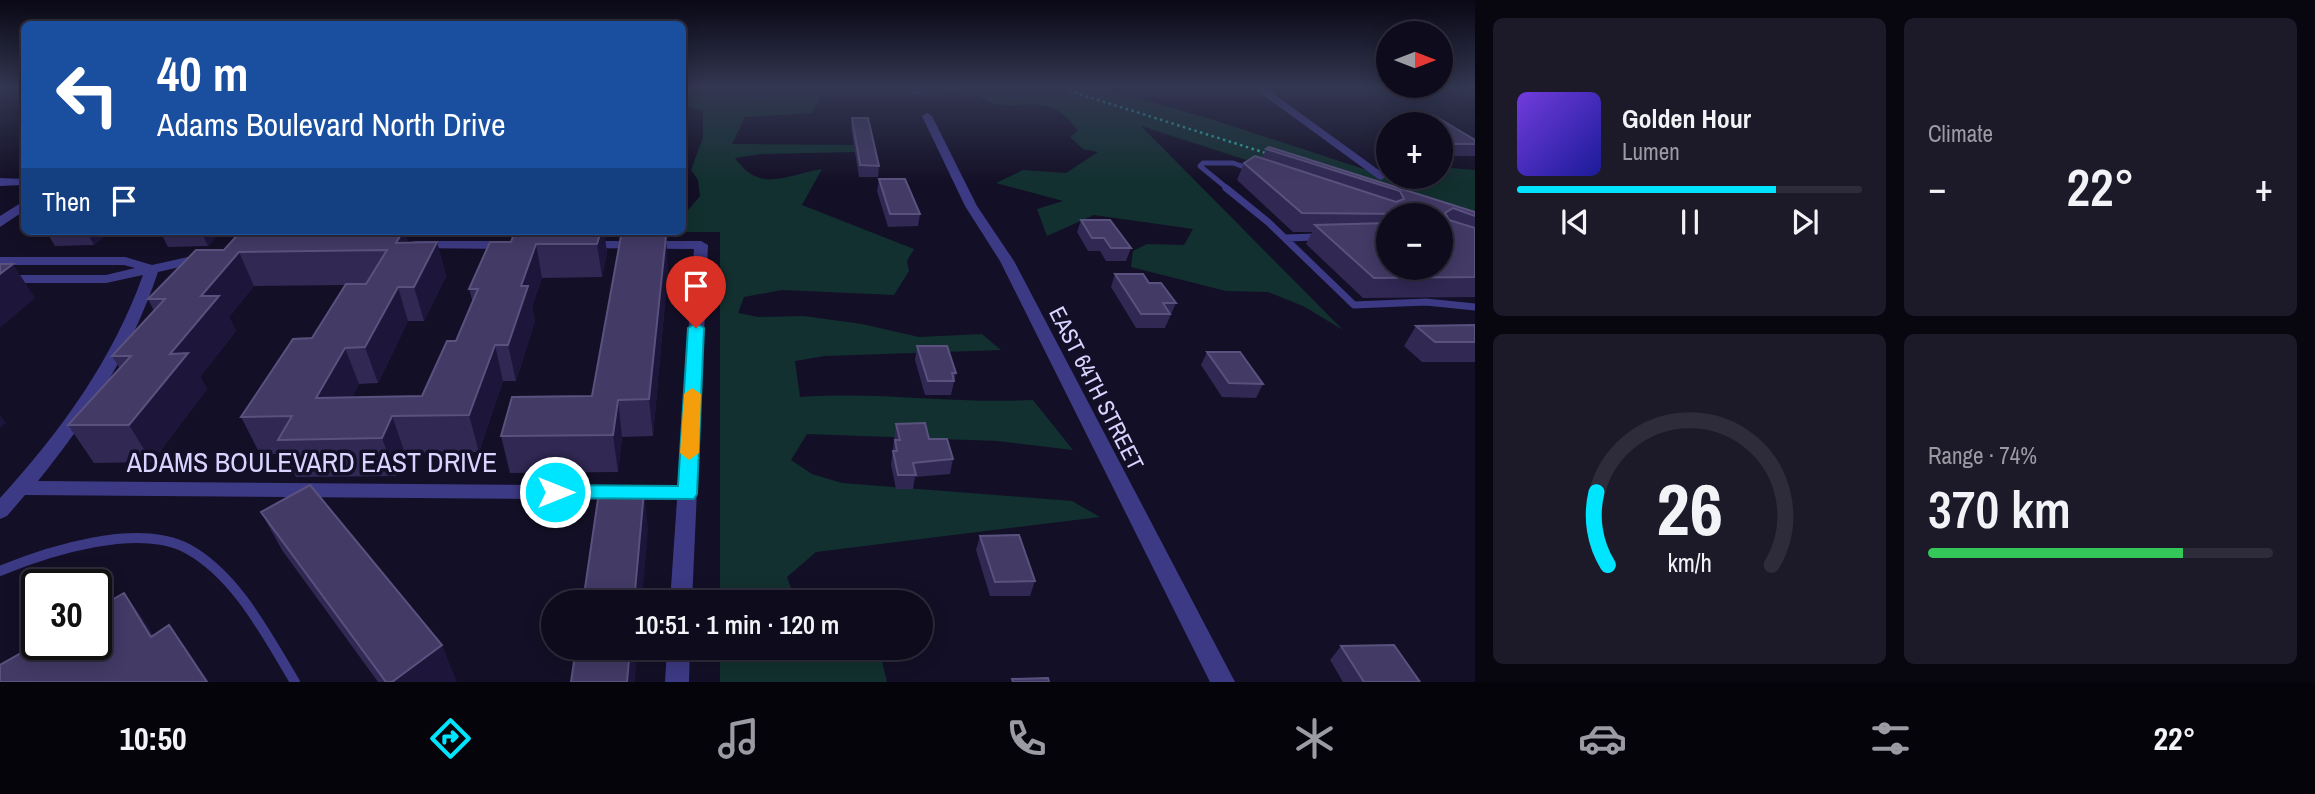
<!DOCTYPE html>
<meta charset="utf-8">
<style>
body{margin:0;font-family:"Archivo Narrow",sans-serif;background:#1c1929;color:#f1f3f6;height:100vh;display:flex;flex-direction:column;font-size:26px;white-space:nowrap}
*{box-sizing:border-box;margin:0}
p{font-size:23px;color:#9b9ba3}
.icon{flex:none;width:38px;height:38px;fill:none;stroke:currentColor;stroke-width:2;stroke-linecap:round;stroke-linejoin:round}
.map{position:relative;flex:1;overflow:hidden}
.panel{display:flex;flex-direction:column;gap:18px;padding:18px;background:#08060f;width:840px}
.panel>*{flex:none}
.hud{position:absolute;left:21px;top:21px;width:665px;height:214px;border-radius:10px;box-shadow:0 4px 18px #0003,0 0 0 2px #2e2b3b;background:#1a4fa0;color:#fff;overflow:hidden}
.needle{width:46px;rotate:90deg}
.tools{position:absolute;left:1376px;top:21px;display:grid;gap:14px}
.tools a{display:grid;place-items:center;width:77px;height:77px;border-radius:50%;background:#0e0b1c;box-shadow:0 4px 18px #0003,0 0 0 2px #2e2b3b;font-size:35px}
.speed{position:absolute;left:21px;top:569px;display:flex;gap:14px;font-size:35px;font-weight:700;text-align:center}
.speed>*{display:grid;place-content:center;width:91px;height:91px;border-radius:50%;background:#0e0b1c;box-shadow:0 4px 18px #0003,0 0 0 2px #2e2b3b;line-height:1}
.speed .limit{border:4px solid #111;border-radius:10px;background:#fff;color:#111}
.pin{position:absolute;display:grid;place-items:center;width:60px;height:60px;color:#fff;margin:-72px -30px;border-radius:50% 50% 50% 0;rotate:-45deg;box-shadow:0 0 7px #0007}
.pin .icon{rotate:45deg}
.me{position:absolute;width:77px;margin:-38px;rotate:90deg;stroke-linejoin:round;filter:drop-shadow(0 0 5px #0008)}
.turn{display:flex;align-items:center;gap:24px;height:147px;padding:0 21px;font-size:32px}
.turn .icon{width:91px;height:91px;stroke-width:2.5}
.turn b{display:block;font-size:49px;line-height:60px}
.then{display:flex;align-items:center;height:66px;padding:0 21px;background:#0003;gap:14px;font-size:26px}
.big{font-size:52px;font-weight:600;line-height:1.1}
.panel .widget{flex:1;display:flex;flex-direction:column;justify-content:center;gap:10px;min-width:0;padding:0 24px;border-radius:10px;background:#1c1929}
.panel .dial{align-items:center;gap:0}
.dial svg{height:182px;overflow:visible;fill:none;stroke:#2e2b3b;stroke-width:7;stroke-linecap:round;text-anchor:middle}
.dial text{fill:#f1f3f6;stroke:none}
.song{display:flex;align-items:center;gap:21px}
.cover{width:84px;height:84px;border-radius:10px;background:linear-gradient(135deg,hsl(260 70% 55%),hsl(240 70% 35%))}
.played{height:7px;border-radius:4px;background:linear-gradient(90deg,#00e5ff 75%,#2e2b3b 75%)}
.keys{display:flex;justify-content:space-around;direction:ltr}
.heat{display:flex;justify-content:space-between;align-items:center;font-size:38px;direction:ltr}
.charge{height:10px;border-radius:5px;background:linear-gradient(90deg,#34c759 74%,#2e2b3b 0)}
.panel .tiles{flex:1;display:grid;gap:18px;grid-template-columns:repeat(2,1fr)}
.trip{position:absolute;left:541px;top:590px;width:392px;height:70px;border-radius:35px;background:#0e0b1c;box-shadow:0 4px 18px #0003,0 0 0 2px #2e2b3b;font-weight:600;line-height:70px;text-align:center}
.menu{display:flex;height:112px;justify-content:space-around;align-items:center;background:#06040b;color:#9b9ba3}
.menu .icon{width:49px;height:49px}
.menu .current{color:#00e5ff}
.menu b{font-size:32px;color:#f1f3f6}
main{display:flex;flex:1;min-height:0}
.map>svg:first-child{display:block}
.green{fill:#12302f}
.lines{fill:none;stroke-linecap:round;stroke-linejoin:round}
.path{stroke:#2fb8b0;stroke-width:2.5;stroke-dasharray:2.5 3.5;stroke-linecap:butt}
.service-far2{stroke:#3d3a85;stroke-width:5}
.service-far1{stroke:#3d3a85;stroke-width:7}
.service{stroke:#3d3a85;stroke-width:10}
.minor{fill:#3d3a85;fill-rule:evenodd}
.tertiary{fill:#3d3a85;fill-rule:evenodd}
.wall{fill:#312854;fill-rule:evenodd}
.shaded-wall{fill:#1d163a}
.building{fill:#433a66;stroke:#5a527e;stroke-width:2}
.route{fill:#00e5ff;stroke:#0095a6;stroke-width:2}
.slow{fill:#f59e0b}
.labels{text-anchor:middle;dominant-baseline:central;stroke-width:7;stroke-linejoin:round;paint-order:stroke}
.street-label{font-size:23px;fill:#d9d4ff;stroke:#130f26}
.near-street-label{font-size:28px;fill:#d9d4ff;stroke:#130f26}
</style>
<main>
<div class="map">
<svg width="1475" height="682" viewBox="0 0 1475 682">
<rect width="100%" height="100%" fill="#130f26"/>
<path class="green" d="M 1045,87 L 1098,87 L 1211,119 L 1388,177 L 1440,177 L 1440,167 L 1475,170 L 1475,234 L 1440,215 L 1417,215 L 1141,126 L 1343,330 L 1303,306 L 1268,292 L 1226,291 L 1131,267 L 1133,251 L 1147,244 L 1184,245 L 1193,229 L 1094,215 L 1047,236 L 1037,209 L 1063,201 L 996,183 L 1023,170 L 1066,173 L 1098,152 L 1083,149 L 1070,137 L 1078,131 C 1043,82 1014,121 977,95 L 1068,95 Z
M 682,94 L 822,94 L 812,113 L 745,117 L 732,144 L 858,145 L 856,152 L 761,154 L 735,158 C 761,194 784,175 822,169 L 802,205 L 914,249 L 907,261 L 909,271 L 894,295 L 782,290 L 744,297 L 738,313 L 758,317 L 804,316 L 862,324 L 919,337 L 982,334 L 1001,350 L 825,356 L 795,361 L 800,397 C 878,391 955,404 1033,400 L 1073,450 L 997,441 L 807,434 L 791,460 L 812,474 L 842,483 L 1072,501 L 1100,517 L 816,552 L 787,577 L 796,602 L 720,602 L 720,232 L 684,232 L 683,216 L 700,196 L 698,180 L 691,170 L 703,137 L 703,111 L 683,105 Z
M 720,648 L 879,648 L 887,682 L 720,682 Z"/>
<g class="lines">
<path class="path" d="M 1057,87 L 1269,154"/>
<path class="service-far2" d="M 1228,189 L 1200,166 L 1203,163 L 1233,163 L 1250,169"/>
<path class="service-far1" d="M 1226,188 L 1268,222 L 1354,305 L 1426,302 L 1475,307
M 1285,238 L 1317,237"/>
<path class="service" d="M 0,571 C 48,551 139,522 188,549 C 237,576 267,636 295,682"/>
<path class="minor" d="M 910,87 L 920,87 L 922,93 L 914,95 Z
M 1252,87 L 1264,87 L 1387,176 L 1381,180 L 1377,178 Z
M 927,113 L 932,116 L 977,206 L 1014,261 L 1235,682 L 1210,682 L 1000,261 L 965,206 L 922,116 Z
M 0,178 L 24,179 L 24,185 L 0,186 Z
M 416,241 L 509,241 L 516,245 L 509,249 L 411,248 L 411,242 Z
M 584,241 L 701,241 L 708,245 L 692,602 L 670,602 L 677,500 L 25,495 L 7,516 L 0,519 L 0,498 C 61,431 112,361 143,275 L 106,283 L 0,283 L 0,275 L 106,275 L 135,268 L 124,265 L 0,265 L 0,257 L 125,257 L 152,265 L 206,253 L 213,257 L 211,260 L 158,272 C 132,350 90,417 38,481 L 678,486 L 694,249 L 579,248 L 577,245 Z
M 667,648 L 690,648 L 689,682 L 665,682 Z"/>
<path class="tertiary" d="M 24,201 L 24,211 L 0,227 L 0,216 Z"/>
</g>
<path class="wall" d="M 944,87 L 965,87 L 965,90 L 945,90 Z
M 1402,115 L 1433,115 L 1475,140 L 1475,156 L 1442,156 L 1440,154 L 1440,124 L 1397,124 Z
M 852,118 L 879,166 L 878,177 L 859,177 L 851,128 Z
M 1266,149 L 1475,212 L 1475,297 L 1363,298 L 1306,244 L 1312,232 L 1293,232 L 1237,180 L 1244,163 L 1262,158 ZM 1388,215 L 1440,215 L 1388,268 Z
M 879,179 L 920,214 L 918,226 L 888,227 L 877,191 Z
M 1081,220 L 1131,248 L 1126,261 L 1106,261 L 1100,251 L 1088,251 L 1077,232 Z
M 46,231 L 111,231 L 94,245 L 55,246 Z
M 160,231 L 222,231 L 208,246 L 168,247 Z
M 404,231 L 408,243 L 437,242 L 446,276 L 424,321 L 408,321 L 378,383 L 359,384 L 352,397 L 422,396 L 456,341 L 473,303 L 469,289 L 511,242 L 515,231 L 604,231 L 607,253 L 602,277 L 542,278 L 532,307 L 535,321 L 516,381 L 503,381 L 479,452 L 405,453 L 396,476 L 296,477 L 285,454 L 260,454 L 241,417 L 312,338 L 346,285 L 254,286 L 229,317 L 236,331 L 200,377 L 207,389 L 152,462 L 94,463 L 68,425 L 120,369 L 112,356 L 154,311 L 148,299 L 224,250 Z
M 668,269 L 653,436 L 622,437 L 618,472 L 510,473 L 501,436 L 592,396 Z
M 1115,274 L 1149,283 L 1176,303 L 1165,328 L 1136,328 L 1111,287 Z
M 1475,325 L 1475,362 L 1422,362 L 1404,346 L 1416,326 Z
M 917,346 L 956,373 L 951,395 L 925,395 L 915,360 Z
M 1207,352 L 1263,384 L 1256,398 L 1222,397 L 1201,365 Z
M 896,424 L 929,439 L 953,459 L 950,474 L 915,477 L 913,489 L 896,489 L 891,465 Z
M 261,512 L 457,682 L 378,682 L 282,550 Z
M 980,536 L 1035,581 L 1030,596 L 990,596 L 976,550 Z
M 1341,646 L 1420,682 L 1343,682 L 1330,660 Z"/>
<path class="shaded-wall" d="M 86,231 L 111,231 L 94,245 Z
M 201,231 L 222,231 L 208,246 Z
M 403,231 L 404,231 L 413,262 L 396,243 Z
M 601,231 L 604,231 L 607,253 L 602,277 L 597,244 Z
M 666,236 L 668,269 L 653,436 L 649,399 Z
M 437,242 L 446,276 L 424,321 L 414,287 Z
M 536,244 L 542,278 L 532,307 L 535,321 L 516,381 L 508,345 L 521,286 Z
M 239,252 L 254,286 L 229,317 L 236,331 L 200,377 L 207,389 L 152,462 L 129,425 L 170,354 L 201,296 Z
M 13,264 L 35,298 L 0,328 L 0,274 Z
M 398,287 L 408,321 L 378,383 L 365,347 Z
M 495,345 L 503,381 L 479,452 L 469,415 Z
M 345,348 L 359,384 L 332,434 L 316,398 Z
M 618,400 L 622,437 L 618,472 L 613,435 Z
M 0,415 L 6,423 L 0,428 Z
M 392,416 L 405,453 L 396,476 L 382,438 Z
M 644,491 L 648,529 L 642,602 L 634,602 Z
M 124,593 L 140,614 L 168,657 L 151,637 Z
M 169,625 L 185,646 L 209,682 L 207,682 Z
M 442,645 L 457,682 L 392,682 Z
M 630,648 L 638,648 L 635,682 L 627,682 Z"/>
<path class="building" d="M 1402,115 L 1433,115 L 1475,140 L 1475,144 L 1449,144 L 1440,139 L 1440,124 L 1416,124 Z
M 852,118 L 868,118 L 879,166 L 860,165 Z
M 1269,147 L 1475,212 L 1475,216 L 1453,208 L 1445,213 L 1449,220 L 1475,228 L 1475,277 L 1374,278 L 1315,225 L 1388,223 L 1388,268 L 1440,268 L 1440,215 L 1404,215 L 1403,214 L 1302,213 L 1244,163 L 1255,156 L 1396,202 L 1404,199 L 1400,191 L 1266,149 Z
M 879,179 L 905,179 L 920,214 L 890,214 Z
M 1081,220 L 1110,220 L 1131,248 L 1111,248 L 1104,238 L 1092,238 Z
M 241,231 L 403,231 L 396,243 L 437,242 L 414,287 L 398,287 L 365,347 L 345,348 L 316,398 L 422,396 L 447,341 L 456,341 L 478,289 L 469,289 L 490,242 L 511,242 L 515,231 L 601,231 L 597,244 L 536,244 L 521,286 L 528,286 L 508,345 L 495,345 L 469,415 L 392,416 L 382,438 L 278,440 L 292,416 L 241,417 L 293,339 L 312,338 L 346,284 L 366,284 L 387,250 L 239,252 L 201,296 L 219,296 L 170,354 L 188,353 L 129,425 L 68,425 L 131,356 L 112,356 L 165,299 L 148,299 L 196,250 L 224,250 Z
M 621,236 L 666,236 L 649,399 L 618,400 L 613,435 L 501,436 L 512,397 L 592,396 Z
M 0,264 L 13,264 L 0,274 Z
M 1115,274 L 1143,274 L 1149,283 L 1161,283 L 1176,303 L 1163,303 L 1170,314 L 1141,314 Z
M 1475,325 L 1475,342 L 1435,342 L 1416,326 Z
M 917,346 L 947,346 L 956,373 L 952,373 L 954,381 L 928,381 Z
M 1207,352 L 1240,352 L 1263,384 L 1229,383 Z
M 925,423 L 929,439 L 947,439 L 953,459 L 913,463 L 916,475 L 898,475 L 893,451 L 897,451 L 895,440 L 900,440 L 896,424 Z
M 310,485 L 442,645 L 392,682 L 386,682 L 261,512 Z
M 644,491 L 634,602 L 583,602 L 599,492 Z
M 1019,535 L 1035,581 L 995,582 L 980,536 Z
M 124,593 L 151,637 L 169,625 L 207,682 L 0,682 L 0,665 L 37,644 L 96,644 L 96,609 Z
M 1394,645 L 1420,682 L 1364,682 L 1341,646 Z
M 576,648 L 630,648 L 627,682 L 571,682 Z
M 1048,678 L 1049,682 L 1013,682 L 1012,679 Z"/>
<linearGradient id="sky" x2="0" y2="1"><stop stop-color="#0a0815"/><stop offset="0.48" stop-color="#333752"/><stop offset="1" stop-color="#333752" stop-opacity="0"/></linearGradient>
<rect width="1475" height="183" fill="url(#sky)"/>
<path class="route" d="M 696,323 L 704,328 L 697,494 L 694,499 L 548,498 L 545,492 L 548,487 L 555,485 L 678,486 L 688,328 Z"/>
<path class="slow" d="M 692,388 L 701,394 L 699,453 L 689,460 L 680,453 L 684,394 Z"/>
<g class="labels">
<g class="street-label">
<text transform="translate(1097 388) rotate(63)">EAST 64TH STREET</text>
</g>
<g class="near-street-label">
<text x="312" y="462">ADAMS BOULEVARD EAST DRIVE</text>
</g>
</g>
</svg>
<div class="tools">
<a><svg class="needle" viewBox="-14 -14 28 28"><path d="M0-13l5 13h-10z" fill="#e53935"/><path d="M0 13l5-13h-10z" fill="#9b9ba3"/></svg></a>
<a>+</a>
<a>−</a>
</div>
<div class="speed"><div class="limit">30</div></div>
<div class="pin" style="left:696px;top:328px;background:#d93025"><svg class="icon" aria-label="arrive" viewBox="0 0 24 24"><path d="M6 21V4h12l-3 4 3 4H6"/></svg></div>
<svg class="me" style="left:555px;top:492px" viewBox="-20 -20 40 40"><circle r="17" fill="#00e5ff" stroke="#fff" stroke-width="3"/><path d="M0-11L8 9 0 5-8 9z" fill="#fff"/></svg>
<div class="trip">10:51 · 1 min · 120 m</div>
<div class="hud">
<div class="turn"><svg class="icon" aria-label="left" viewBox="0 0 24 24"><path d="M17 20v-9H6M10 6l-5 5 5 5"/></svg><div><b>40 m</b>Adams Boulevard North Drive</div></div>
<div class="then">Then<svg class="icon" aria-label="arrive" viewBox="0 0 24 24"><path d="M6 21V4h12l-3 4 3 4H6"/></svg></div>
</div>
</div>
<section class="panel">
<div class="tiles">
<div class="widget">
<div class="song"><i class="cover"></i><div><b>Golden Hour</b><p>Lumen</p></div></div>
<div class="played"></div>
<div class="keys"><svg class="icon" aria-label="previous" viewBox="0 0 24 24"><path d="M18 5L8 12l10 7zM5 5v14"/></svg><svg class="icon" aria-label="pause" viewBox="0 0 24 24"><path d="M8 5v14M16 5v14"/></svg><svg class="icon" aria-label="next" viewBox="0 0 24 24"><path d="M6 5l10 7-10 7zM19 5v14"/></svg></div>
</div>
<div class="widget"><p>Climate</p>
<div class="heat"><a>−</a><b class="big">22°</b><a>+</a></div>
</div>
<div class="widget dial"><svg viewBox="0 0 100 80">
<path d="M14 69A42 42 0 1 1 86 69"/>
<path d="M14 69A42 42 0 0 1 9 37" stroke="#00e5ff"/>
<text x="50" y="56" font-size="32" font-weight="700">26</text>
<text x="50" y="72" font-size="11">km/h</text>
</svg></div>
<div class="widget"><p>Range · 74%</p><b class="big">370 km</b><div class="charge"></div></div>
</div>
</section>
</main>
<nav class="menu">
<b>10:50</b>
<svg class="icon current" aria-label="directions" viewBox="0 0 24 24"><path d="M12 3l9 9-9 9-9-9zM9 14v-3h6M13 9l2 2-2 2"/></svg>
<svg class="icon" aria-label="music" viewBox="0 0 24 24"><path d="M9 18V5l10-2v13"/><circle cx="6" cy="18" r="3"/><circle cx="16" cy="16" r="3"/></svg>
<svg class="icon" aria-label="phone" viewBox="0 0 24 24"><path d="M5 4h4l2 5-3 2q2 4 5 5l2-3 5 2v4C11 20 4 13 5 4z"/></svg>
<svg class="icon" aria-label="climate" viewBox="0 0 24 24"><path d="M12 3v18M4 7l16 10M4 17L20 7"/></svg>
<svg class="icon" aria-label="car" viewBox="0 0 24 24"><path d="M5 17H2v-5l4-1 3-4h7l3 4 3 1v5h-3M9 17h6M6 11h13"/><circle cx="7" cy="17" r="2"/><circle cx="17" cy="17" r="2"/></svg>
<svg class="icon" aria-label="filters" viewBox="0 0 24 24"><path d="M4 7h16M4 17h16"/><circle cx="9" cy="7" r="2"/><circle cx="15" cy="17" r="2"/></svg>
<b>22°</b>
</nav>
